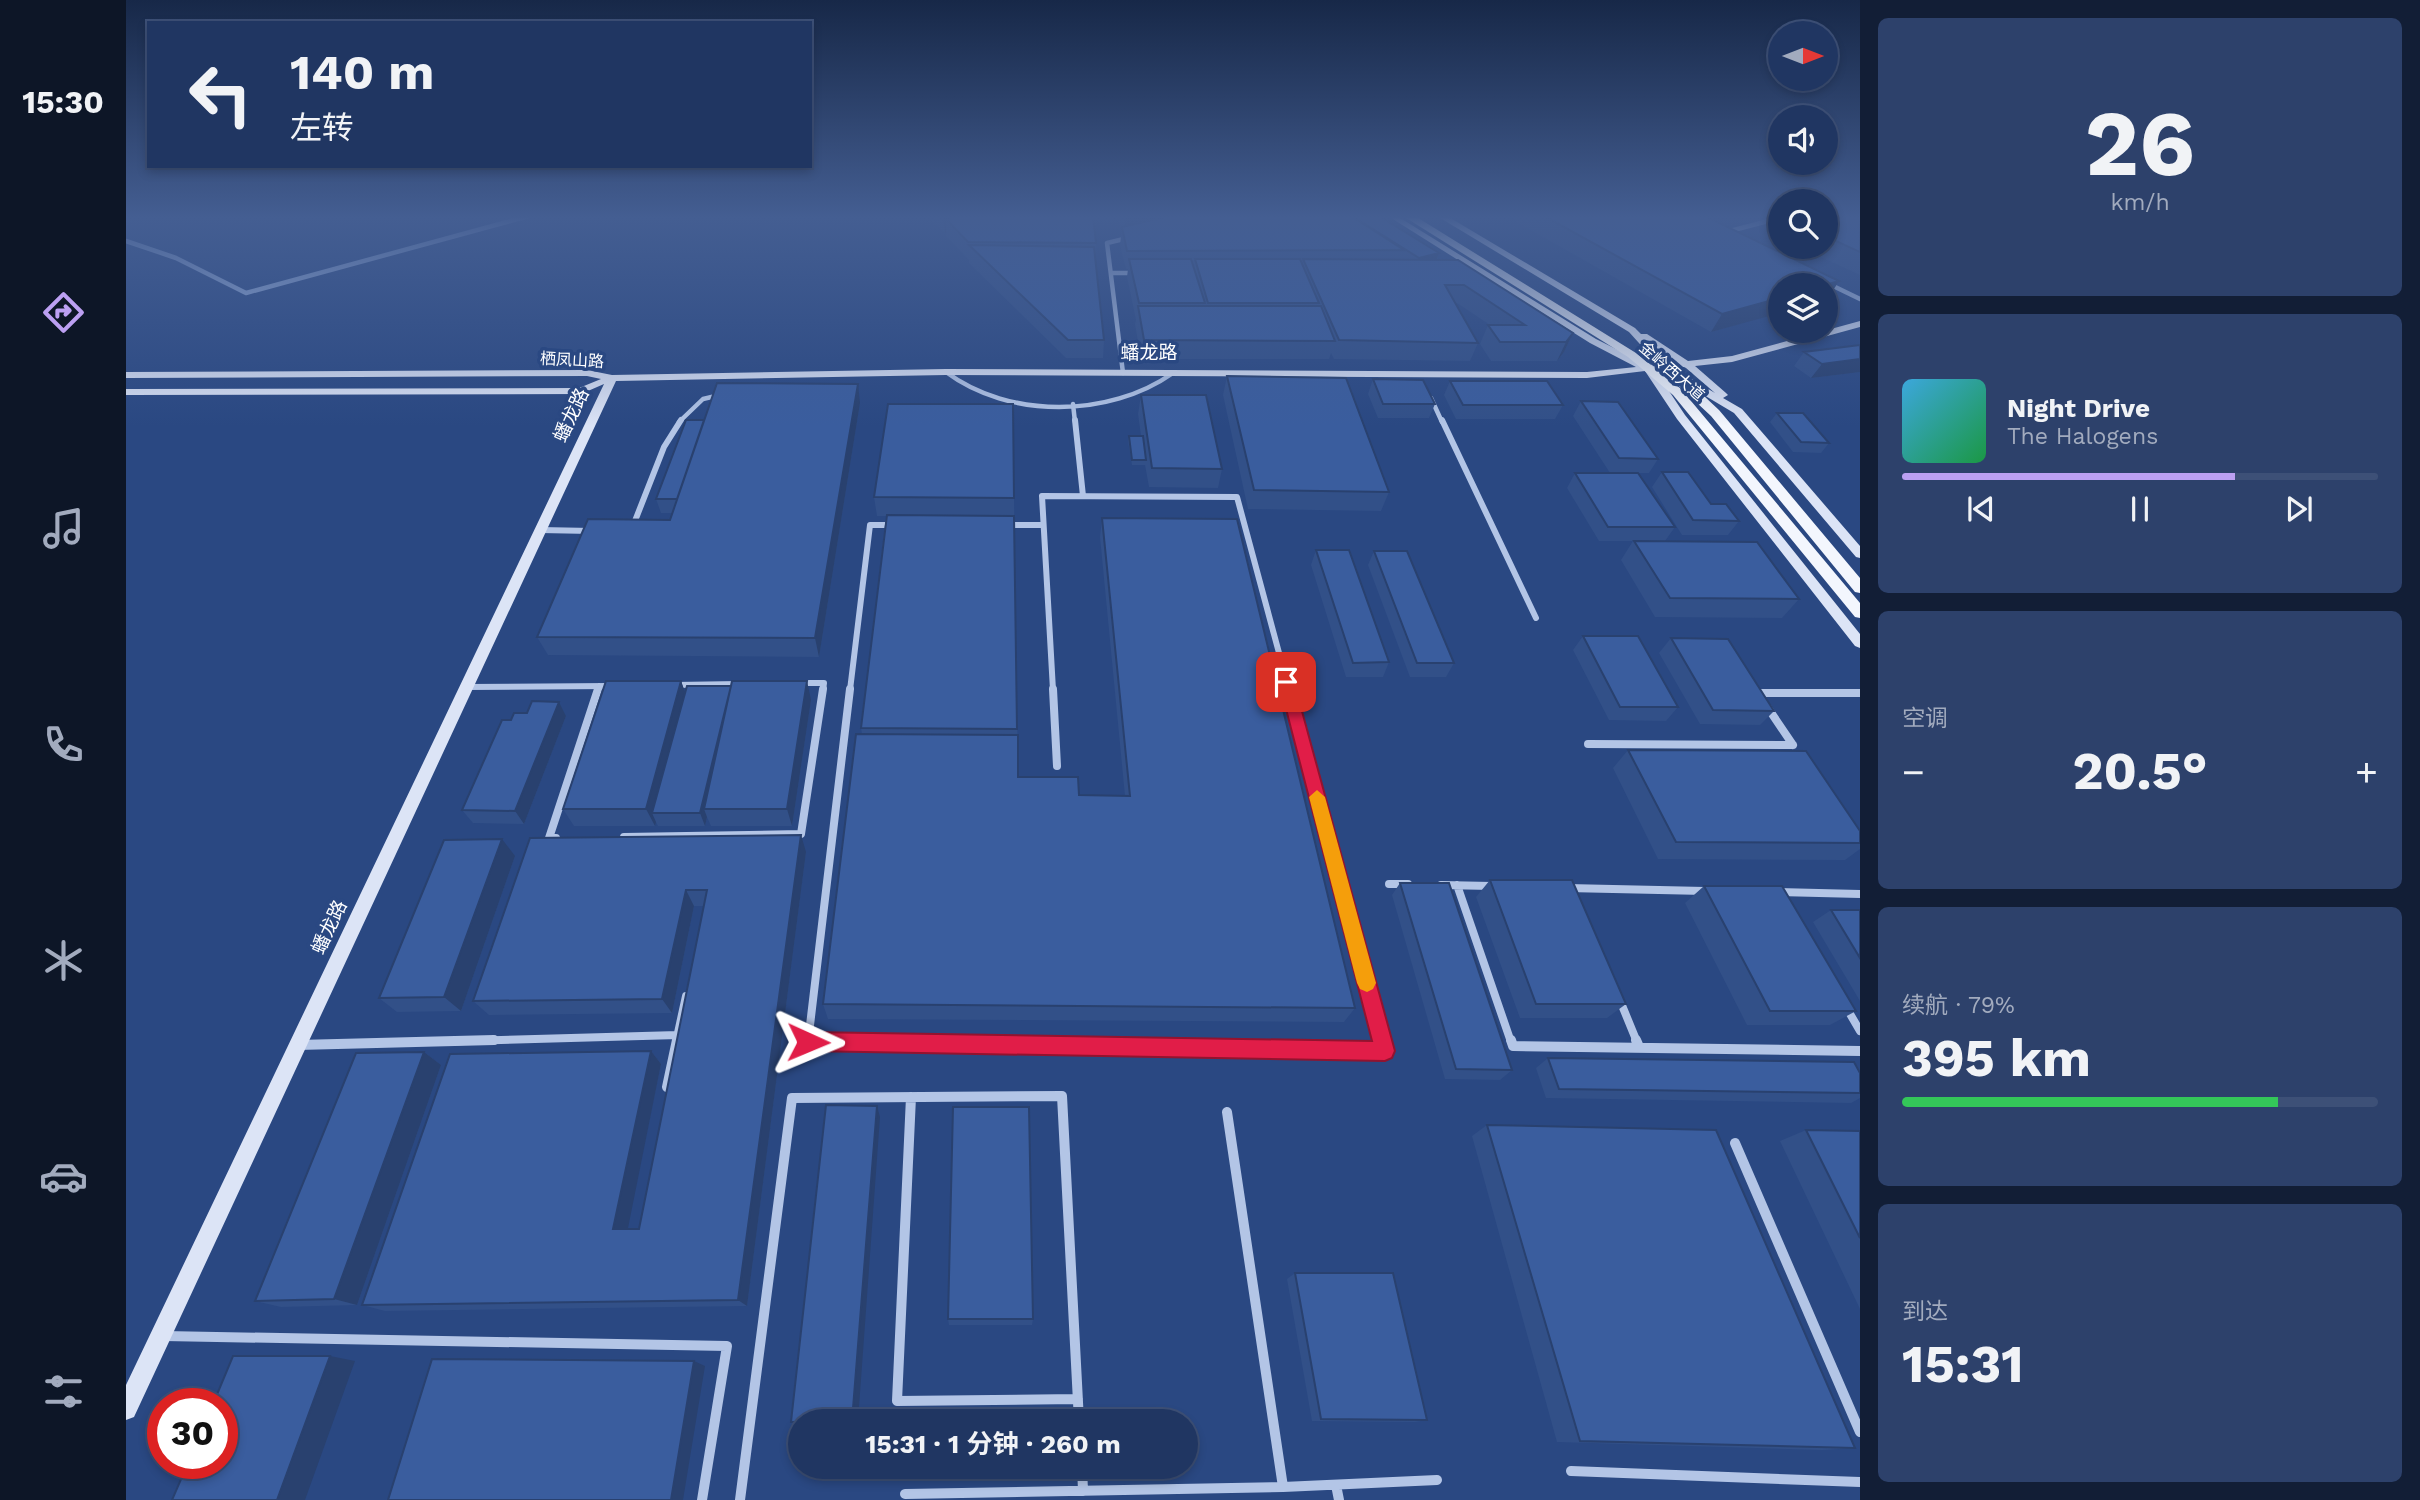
<!DOCTYPE html>
<html lang="zh">
<meta charset="utf-8">
<style>
body{margin:0;font-family:"Work Sans","Noto Sans SC",sans-serif;background:#2d416b;color:#f1f3f6;height:100vh;display:flex;flex-direction:column;font-size:26px;white-space:nowrap}
*{box-sizing:border-box;margin:0}
p{font-size:23px;color:#a2abbe}
.icon{flex:none;width:38px;height:38px;fill:none;stroke:currentColor;stroke-width:2;stroke-linecap:round;stroke-linejoin:round}
.map{position:relative;flex:1;overflow:hidden}
.panel{display:flex;flex-direction:column;gap:18px;padding:18px;background:#121e36;width:560px}
.panel>*{flex:none}
.hud{position:absolute;left:21px;top:21px;width:665px;height:147px;border-radius:0px;box-shadow:0 4px 10px #0003,0 0 0 2px #3d5077;background:#203662;color:#f1f3f6;overflow:hidden}
.needle{width:46px;rotate:90deg}
.tools{position:absolute;left:1642px;top:21px;display:grid;gap:14px}
.tools a{display:grid;place-items:center;width:70px;height:70px;border-radius:50%;background:#203662;box-shadow:0 4px 10px #0003,0 0 0 2px #3d5077;font-size:35px}
.speed{position:absolute;left:21px;top:1388px;display:flex;gap:14px;font-size:35px;font-weight:700;text-align:center}
.speed>*{display:grid;place-content:center;width:91px;height:91px;border-radius:50%;background:#203662;box-shadow:0 4px 10px #0003,0 0 0 2px #3d5077;line-height:1}
.speed .limit{border:10px solid #d22;background:#fff;color:#111}
.pin{position:absolute;display:grid;place-items:center;width:60px;height:60px;color:#fff;margin:-30px;border-radius:14px;box-shadow:0 4px 10px #0006}
.me{position:absolute;width:77px;margin:-38px;rotate:91deg;stroke-linejoin:round;filter:drop-shadow(0 0 5px #0008)}
.turn{display:flex;align-items:center;gap:24px;height:147px;padding:0 28px;font-size:32px}
.turn .icon{width:91px;height:91px;stroke-width:2.5}
.turn b{display:block;font-size:49px;line-height:60px}
.big{font-size:52px;font-weight:700;line-height:1.1}
.panel .card{flex:1;display:flex;flex-direction:column;justify-content:center;gap:10px;min-width:0;padding:0 24px;border-radius:10px;background:#2d416b}
.panel .dial{align-items:center;gap:0}
.dial b{font-size:91px;line-height:1}
.song{display:flex;align-items:center;gap:21px}
.cover{width:84px;height:84px;border-radius:10px;background:linear-gradient(135deg,hsl(200 70% 55%),hsl(140 70% 35%))}
.played{height:7px;border-radius:4px;background:linear-gradient(90deg,#bca0f2 70%,#3d5077 70%)}
.keys{display:flex;justify-content:space-around;direction:ltr}
.heat{display:flex;justify-content:space-between;align-items:center;font-size:38px;direction:ltr}
.charge{height:10px;border-radius:5px;background:linear-gradient(90deg,#34c759 79%,#3d5077 0)}
.trip{position:absolute;left:662px;top:1409px;width:410px;height:70px;border-radius:35px;background:#203662;box-shadow:0 4px 10px #0003,0 0 0 2px #3d5077;font-weight:700;line-height:70px;text-align:center}
main{display:flex;flex:1;min-height:0}
.dock{display:flex;flex-direction:column;width:126px;justify-content:space-around;align-items:center;background:#0d1627;color:#a2abbe}
.dock .icon{width:49px;height:49px}
.dock .current{color:#bca0f2}
.dock b{font-size:32px;color:#f1f3f6}
.map>svg:first-child{display:block}
.lines{fill:none;stroke-linecap:round;stroke-linejoin:round}
.stream{stroke:#a7bee6;stroke-width:4.5}
.street-far3{stroke:#b3c5e6;stroke-width:4.5}
.street-far2{stroke:#b3c5e6;stroke-width:6}
.street-far1{stroke:#b3c5e6;stroke-width:8}
.street{stroke:#b3c5e6;stroke-width:10}
.secondary{fill:#dce4f6;fill-rule:evenodd}
.primary{fill:#f3f6fd;fill-rule:evenodd}
.wall{fill:#325088}
.shaded-wall{fill:#29416f}
.building{fill:#3a5d9e;stroke:#29416f;stroke-width:2}
.route{fill:#e11d48;stroke:#92132f;stroke-width:2}
.slow{fill:#f59e0b}
.labels{text-anchor:middle;dominant-baseline:central;stroke-width:7;stroke-linejoin:round;paint-order:stroke}
.far-street-label{font-size:16px;fill:#fff;stroke:#2a4882}
.street-label{font-size:19px;fill:#fff;stroke:#2a4882}
</style>
<main>
<nav class="dock">
<b>15:30</b>
<svg class="icon current" aria-label="directions" viewBox="0 0 24 24"><path d="M12 3l9 9-9 9-9-9zM9 14v-3h6M13 9l2 2-2 2"/></svg>
<svg class="icon" aria-label="music" viewBox="0 0 24 24"><path d="M9 18V5l10-2v13"/><circle cx="6" cy="18" r="3"/><circle cx="16" cy="16" r="3"/></svg>
<svg class="icon" aria-label="phone" viewBox="0 0 24 24"><path d="M5 4h4l2 5-3 2q2 4 5 5l2-3 5 2v4C11 20 4 13 5 4z"/></svg>
<svg class="icon" aria-label="climate" viewBox="0 0 24 24"><path d="M12 3v18M4 7l16 10M4 17L20 7"/></svg>
<svg class="icon" aria-label="car" viewBox="0 0 24 24"><path d="M5 17H2v-5l4-1 3-4h7l3 4 3 1v5h-3M9 17h6M6 11h13"/><circle cx="7" cy="17" r="2"/><circle cx="17" cy="17" r="2"/></svg>
<svg class="icon" aria-label="filters" viewBox="0 0 24 24"><path d="M4 7h16M4 17h16"/><circle cx="9" cy="7" r="2"/><circle cx="15" cy="17" r="2"/></svg>
</nav>
<div class="map">
<svg width="1734" height="1500" viewBox="0 0 1734 1500">
<rect width="100%" height="100%" fill="#2a4882"/>
<g class="lines">
<path class="stream" d="M 0,241 L 50,258 L 120,293 L 403,216"/>
<path class="street-far3" d="M 1600,232 L 1654,218
M 985,273 L 1008,273
M 1703,284 L 1734,299
M 820,372 C 883,419 983,418 1047,373
M 997,373 L 981,243 L 1002,238
M 1305,398 L 1316,422
M 947,404 L 949,422
M 553,422 L 577,399 L 594,395"/>
<path class="street-far2" d="M 949,420 L 957,496
M 1316,420 L 1410,618
M 880,525 L 917,525
M 507,526 L 538,447 L 555,420
M 414,530 L 466,531
M 672,683 L 698,683 L 697,690
M 549,685 L 614,684
M 340,687 L 485,686
M 472,690 L 473,686
M 724,690 L 744,525 L 766,525
M 927,690 L 916,496 L 1111,497 L 1163,690"/>
<path class="street-far1" d="M 927,689 L 931,766
M 1162,689 L 1256,1042
M 1633,693 L 1734,693
M 1642,708 L 1667,745
M 1462,744 L 1667,745
M 498,837 L 675,834 L 697,689
M 430,838 L 423,838 L 472,689
M 1263,884 L 1282,884
M 1315,885 L 1366,886
M 1331,885 L 1385,1042
M 1441,888 L 1579,891
M 1651,892 L 1734,894
M 1493,998 L 1511,1042
M 1720,1007 L 1734,1031
M 302,1042 L 552,1035
M 550,1042 L 560,996
M 682,1042 L 724,689"/>
<path class="street" d="M 682,1040 L 1259,1051 L 1256,1040
M 1385,1040 L 1387,1046 L 1734,1051
M 1510,1040 L 1513,1047
M 172,1045 L 368,1040
M 541,1087 L 551,1040
M 785,1097 L 771,1401 L 952,1399
M 1101,1112 L 1157,1487
M 1609,1143 L 1734,1432
M 38,1336 L 601,1346 L 576,1500
M 956,1466 L 957,1491
M 1445,1471 L 1734,1482
M 1210,1485 L 1213,1500
M 779,1494 L 1157,1487 L 1311,1480
M 614,1500 L 666,1098 L 936,1096 L 953,1421"/>
<path class="secondary" d="M 1262,216 L 1271,216 L 1470,339 L 1522,365 L 1532,364 L 1503,332 L 1311,216 L 1321,216 L 1509,328 L 1515,334 L 1521,334 L 1562,361 L 1606,356 L 1734,321 L 1734,327 L 1606,362 L 1569,366 L 1600,393 L 1602,395 L 1597,398 L 1616,409 L 1734,546 L 1734,558 L 1730,557 L 1608,413 L 1536,370 L 1529,370 L 1559,415 L 1734,634 L 1734,648 L 1729,646 L 1551,419 L 1519,371 L 1461,378 L 820,375 L 490,381 L 8,1417 L 0,1420 L 0,1385 L 478,384 L 455,394 L 0,395 L 0,389 L 453,388 L 475,379 L 461,376 L 0,378 L 0,372 L 461,370 L 486,375 L 820,369 L 1461,372 L 1510,367 L 1464,343 ZM 1523,344 L 1551,362 L 1541,363 ZM 1558,367 L 1560,368 L 1589,393 L 1547,368 Z"/>
<path class="primary" d="M 1277,216 L 1289,216 L 1510,353 L 1555,389 L 1734,603 L 1734,618 L 1729,617 L 1547,395 L 1502,357 Z
M 1541,369 L 1549,369 L 1593,410 L 1734,578 L 1734,593 L 1729,592 L 1585,416 L 1541,375 Z"/>
</g>
<path class="wall" d="M 800,216 L 1253,216 L 1313,253 L 1311,260 L 1447,333 L 1438,352 L 1431,361 L 1365,361 L 1354,344 L 1362,325 L 1364,325 L 1331,303 L 1329,303 L 1352,343 L 1344,361 L 1208,359 L 1205,353 L 1203,359 L 1015,359 L 1009,324 L 1010,320 L 1001,277 L 1002,269 L 1000,269 L 994,245 L 996,229 L 989,217 L 988,221 L 968,221 L 970,243 L 969,257 L 978,340 L 977,358 L 940,358 L 843,263 L 843,260 L 820,236 L 820,233 L 819,233 Z
M 1380,216 L 1579,216 L 1713,281 L 1701,299 L 1585,332 Z
M 1649,216 L 1654,216 L 1654,238 L 1640,231 Z
M 1699,216 L 1734,216 L 1734,275 L 1673,247 L 1699,247 Z
M 1734,345 L 1734,372 L 1685,378 L 1668,366 L 1678,352 Z
M 1101,376 L 1263,492 L 1255,511 L 1122,509 L 1097,395 Z
M 1247,379 L 1309,404 L 1303,418 L 1252,418 L 1242,394 Z
M 1324,381 L 1437,405 L 1429,419 L 1330,419 L 1318,395 Z
M 1015,395 L 1096,469 L 1092,488 L 1023,487 L 1019,465 L 1006,465 L 1002,441 L 1003,436 L 1015,436 L 1012,414 Z
M 1455,401 L 1532,459 L 1523,473 L 1484,473 L 1447,416 Z
M 734,403 L 693,657 L 422,655 L 411,637 L 544,520 L 546,513 L 535,513 L 530,499 L 578,420 Z
M 1651,413 L 1703,443 L 1695,453 L 1667,452 L 1644,422 Z
M 1536,472 L 1613,521 L 1602,535 L 1556,535 L 1526,487 Z
M 1449,473 L 1549,527 L 1539,541 L 1673,599 L 1656,618 L 1529,617 L 1495,560 L 1507,541 L 1473,541 L 1441,488 Z
M 748,497 L 888,498 L 892,777 L 953,795 L 999,796 L 974,537 L 976,518 L 1229,1008 L 1218,1022 L 702,1019 L 697,1004 L 736,734 L 735,728 L 760,516 L 751,516 Z
M 1190,550 L 1263,662 L 1257,677 L 1220,677 L 1185,565 Z
M 1248,551 L 1328,663 L 1320,677 L 1284,677 L 1242,565 Z
M 1457,636 L 1552,707 L 1540,721 L 1483,720 L 1447,650 Z
M 1545,638 L 1648,711 L 1634,725 L 1574,724 L 1533,653 Z
M 555,681 L 559,693 L 685,700 L 666,826 L 585,826 L 581,817 L 579,826 L 532,826 L 530,822 L 529,826 L 448,826 L 437,809 Z
M 433,702 L 440,716 L 398,824 L 347,823 L 336,810 L 385,720 Z
M 1502,750 L 1734,831 L 1734,849 L 1719,860 L 1532,859 L 1487,768 Z
M 404,838 L 680,852 L 621,1306 L 259,1311 L 236,1305 L 525,1051 L 535,1064 L 501,1229 L 513,1229 L 578,906 L 568,906 L 546,1013 L 363,1015 L 347,1001 Z
M 389,856 L 335,1011 L 271,1012 L 253,998 Z
M 1364,880 L 1500,1004 L 1481,1018 L 1394,1018 L 1350,897 Z
M 1274,883 L 1386,1070 L 1374,1080 L 1319,1079 L 1266,895 Z
M 1578,886 L 1730,1011 L 1704,1025 L 1621,1025 L 1559,903 Z
M 1705,910 L 1734,910 L 1734,1001 L 1687,922 Z
M 298,1052 L 315,1065 L 231,1305 L 155,1307 L 129,1301 Z
M 1422,1058 L 1734,1073 L 1734,1098 L 1725,1103 L 1420,1098 L 1410,1068 Z
M 1361,1125 L 1729,1448 L 1696,1450 L 1431,1442 L 1346,1136 Z
M 1680,1130 L 1734,1131 L 1734,1309 L 1654,1141 Z
M 1169,1273 L 1301,1420 L 1289,1422 L 1186,1421 L 1161,1279 Z
M 822,1319 L 907,1319 L 906,1325 L 823,1325 Z"/>
<path class="shaded-wall" d="M 818,216 L 896,216 L 820,219 L 820,233 L 819,233 Z
M 1000,216 L 1066,216 L 998,233 Z
M 1313,253 L 1308,266 L 1288,271 L 1293,258 Z
M 1713,281 L 1701,299 L 1699,300 L 1699,285 Z
M 1654,298 L 1654,313 L 1585,332 L 1596,314 Z
M 1447,333 L 1438,352 L 1431,361 L 1440,342 Z
M 1734,359 L 1734,372 L 1685,378 L 1696,364 Z
M 732,384 L 734,403 L 693,657 L 689,638 Z
M 555,681 L 562,700 L 526,813 L 530,822 L 529,826 L 520,809 Z
M 681,681 L 685,700 L 666,826 L 661,809 Z
M 605,686 L 609,700 L 578,809 L 581,817 L 579,826 L 574,813 Z
M 433,702 L 440,716 L 398,824 L 389,811 Z
M 675,835 L 680,852 L 621,1306 L 612,1300 Z
M 376,839 L 389,856 L 335,1011 L 318,997 Z
M 560,890 L 568,906 L 546,1013 L 536,999 Z
M 525,1051 L 535,1064 L 500,1238 L 487,1229 Z
M 298,1052 L 315,1065 L 231,1305 L 208,1299 Z
M 751,1106 L 754,1117 L 732,1421 L 726,1421 Z
M 204,1356 L 229,1361 L 179,1500 L 151,1500 Z
M 568,1361 L 579,1366 L 557,1500 L 545,1500 Z"/>
<path class="building" d="M 832,216 L 967,216 L 970,243 L 842,242 L 820,219 Z
M 1043,216 L 1225,216 L 1278,250 L 1001,251 L 996,227 Z
M 1226,216 L 1253,216 L 1313,253 L 1293,258 Z
M 1418,216 L 1579,216 L 1713,281 L 1699,285 L 1654,285 L 1654,298 L 1596,314 Z
M 1699,216 L 1734,216 L 1734,252 L 1699,236 Z
M 843,245 L 968,247 L 978,340 L 942,340 Z
M 1003,259 L 1065,259 L 1079,303 L 1013,303 Z
M 1069,259 L 1174,259 L 1193,303 L 1082,303 Z
M 1177,259 L 1332,260 L 1447,333 L 1440,342 L 1374,342 L 1362,325 L 1399,325 L 1338,285 L 1319,285 L 1352,343 L 1213,340 Z
M 1012,306 L 1195,306 L 1209,341 L 1018,340 Z
M 1734,345 L 1734,359 L 1696,364 L 1678,352 Z
M 1101,376 L 1220,378 L 1263,492 L 1128,490 Z
M 1247,379 L 1297,380 L 1309,404 L 1257,404 Z
M 1324,381 L 1421,381 L 1437,405 L 1337,405 Z
M 591,383 L 732,384 L 689,638 L 411,637 L 462,519 L 544,520 Z
M 1015,395 L 1080,395 L 1096,469 L 1026,468 Z
M 1455,401 L 1492,402 L 1532,459 L 1493,458 Z
M 762,404 L 887,404 L 888,498 L 748,497 Z
M 1651,413 L 1677,413 L 1703,443 L 1675,442 Z
M 560,420 L 578,420 L 551,499 L 530,499 Z
M 1003,436 L 1017,436 L 1020,460 L 1006,460 Z
M 1536,472 L 1562,472 L 1585,504 L 1600,504 L 1613,521 L 1567,520 Z
M 1449,473 L 1512,473 L 1549,527 L 1482,527 Z
M 761,515 L 888,516 L 891,729 L 735,728 Z
M 976,518 L 1111,519 L 1229,1008 L 697,1004 L 730,734 L 892,735 L 892,777 L 952,777 L 953,795 L 1004,796 Z
M 1508,541 L 1631,542 L 1673,599 L 1544,598 Z
M 1190,550 L 1223,550 L 1263,662 L 1227,663 Z
M 1248,551 L 1281,551 L 1328,663 L 1291,663 Z
M 1457,636 L 1512,636 L 1552,707 L 1494,707 Z
M 1545,638 L 1602,639 L 1648,711 L 1587,710 Z
M 480,681 L 555,681 L 520,809 L 437,809 Z
M 606,681 L 681,681 L 661,809 L 578,809 Z
M 561,686 L 605,686 L 574,813 L 526,813 Z
M 406,701 L 433,702 L 389,811 L 336,810 L 376,720 L 385,720 L 388,713 L 401,713 Z
M 1502,750 L 1680,751 L 1734,831 L 1734,843 L 1550,842 Z
M 675,835 L 612,1300 L 236,1305 L 324,1054 L 525,1051 L 487,1229 L 513,1229 L 581,890 L 560,890 L 536,999 L 347,1001 L 404,838 Z
M 376,839 L 318,997 L 253,998 L 318,840 Z
M 1364,880 L 1446,880 L 1500,1004 L 1410,1004 Z
M 1274,883 L 1323,883 L 1386,1070 L 1330,1069 Z
M 1578,886 L 1656,886 L 1730,1011 L 1644,1011 Z
M 1705,910 L 1734,910 L 1734,958 Z
M 298,1052 L 208,1299 L 129,1301 L 230,1053 Z
M 1422,1058 L 1728,1062 L 1734,1073 L 1734,1093 L 1433,1089 Z
M 700,1105 L 751,1106 L 726,1421 L 665,1422 Z
M 827,1107 L 903,1107 L 907,1319 L 822,1319 Z
M 1361,1125 L 1590,1130 L 1729,1448 L 1454,1441 Z
M 1680,1130 L 1734,1131 L 1734,1238 Z
M 1169,1273 L 1267,1273 L 1301,1420 L 1195,1419 Z
M 107,1356 L 204,1356 L 151,1500 L 46,1500 L 62,1463 L 96,1463 L 96,1404 L 87,1404 Z
M 306,1359 L 568,1361 L 545,1500 L 262,1500 Z"/>
<linearGradient id="sky" x2="0" y2="1"><stop stop-color="#172848"/><stop offset="0.51" stop-color="#445e92"/><stop offset="1" stop-color="#445e92" stop-opacity="0"/></linearGradient>
<rect width="1734" height="426" fill="url(#sky)"/>
<path class="route" d="M 1160,676 L 1168,682 L 1269,1051 L 1266,1058 L 1259,1061 L 682,1051 L 675,1049 L 672,1042 L 675,1035 L 682,1032 L 1246,1041 L 1153,682 Z"/>
<path class="slow" d="M 1191,790 L 1199,797 L 1250,983 L 1247,989 L 1241,992 L 1234,989 L 1231,983 L 1183,797 Z"/>
<g class="labels">
<g class="far-street-label">
<text transform="translate(446 360) rotate(3)">栖凤山路</text>
<text transform="translate(1546 371) rotate(41)">金岭西大道</text>
</g>
<g class="street-label">
<text x="1023" y="352">蟠龙路</text>
<text transform="translate(445 415) rotate(-65)">蟠龙路</text>
<text transform="translate(203 927) rotate(-65)">蟠龙路</text>
</g>
</g>
</svg>
<div class="tools">
<a><svg class="needle" viewBox="-14 -14 28 28"><path d="M0-13l5 13h-10z" fill="#e53935"/><path d="M0 13l5-13h-10z" fill="#a2abbe"/></svg></a>
<a><svg class="icon" aria-label="sound" viewBox="0 0 24 24"><path d="M4 9h4l5-4v14l-5-4H4zM17 9q2 3 0 6"/></svg></a>
<a><svg class="icon" aria-label="search" viewBox="0 0 24 24"><circle cx="10" cy="10" r="6"/><path d="M15 15l6 6"/></svg></a>
<a><svg class="icon" aria-label="layers" viewBox="0 0 24 24"><path d="M12 4l9 5-9 5-9-5zM3 14l9 5 9-5"/></svg></a>
</div>
<div class="speed"><div class="limit">30</div></div>
<div class="pin" style="left:1160px;top:682px;background:#d93025"><svg class="icon" aria-label="arrive" viewBox="0 0 24 24"><path d="M6 21V4h12l-3 4 3 4H6"/></svg></div>
<svg class="me" style="left:682px;top:1042px" viewBox="-20 -20 40 40"><path d="M0-17L14 15 0 8-14 15z" fill="#e11d48" stroke="#fff" stroke-width="4"/></svg>
<div class="trip">15:31 · 1 分钟 · 260 m</div>
<div class="hud">
<div class="turn"><svg class="icon" aria-label="left" viewBox="0 0 24 24"><path d="M17 20v-9H6M10 6l-5 5 5 5"/></svg><div><b>140 m</b>左转</div></div>
</div>
</div>
<section class="panel">
<div class="card dial"><b>26</b><p>km/h</p></div>
<div class="card">
<div class="song"><i class="cover"></i><div><b>Night Drive</b><p>The Halogens</p></div></div>
<div class="played"></div>
<div class="keys"><svg class="icon" aria-label="previous" viewBox="0 0 24 24"><path d="M18 5L8 12l10 7zM5 5v14"/></svg><svg class="icon" aria-label="pause" viewBox="0 0 24 24"><path d="M8 5v14M16 5v14"/></svg><svg class="icon" aria-label="next" viewBox="0 0 24 24"><path d="M6 5l10 7-10 7zM19 5v14"/></svg></div>
</div>
<div class="card"><p>空调</p>
<div class="heat"><a>−</a><b class="big">20.5°</b><a>+</a></div>
</div>
<div class="card"><p>续航 · 79%</p><b class="big">395 km</b><div class="charge"></div></div>
<div class="card"><p>到达</p><b class="big">15:31</b></div>
</section>
</main>
